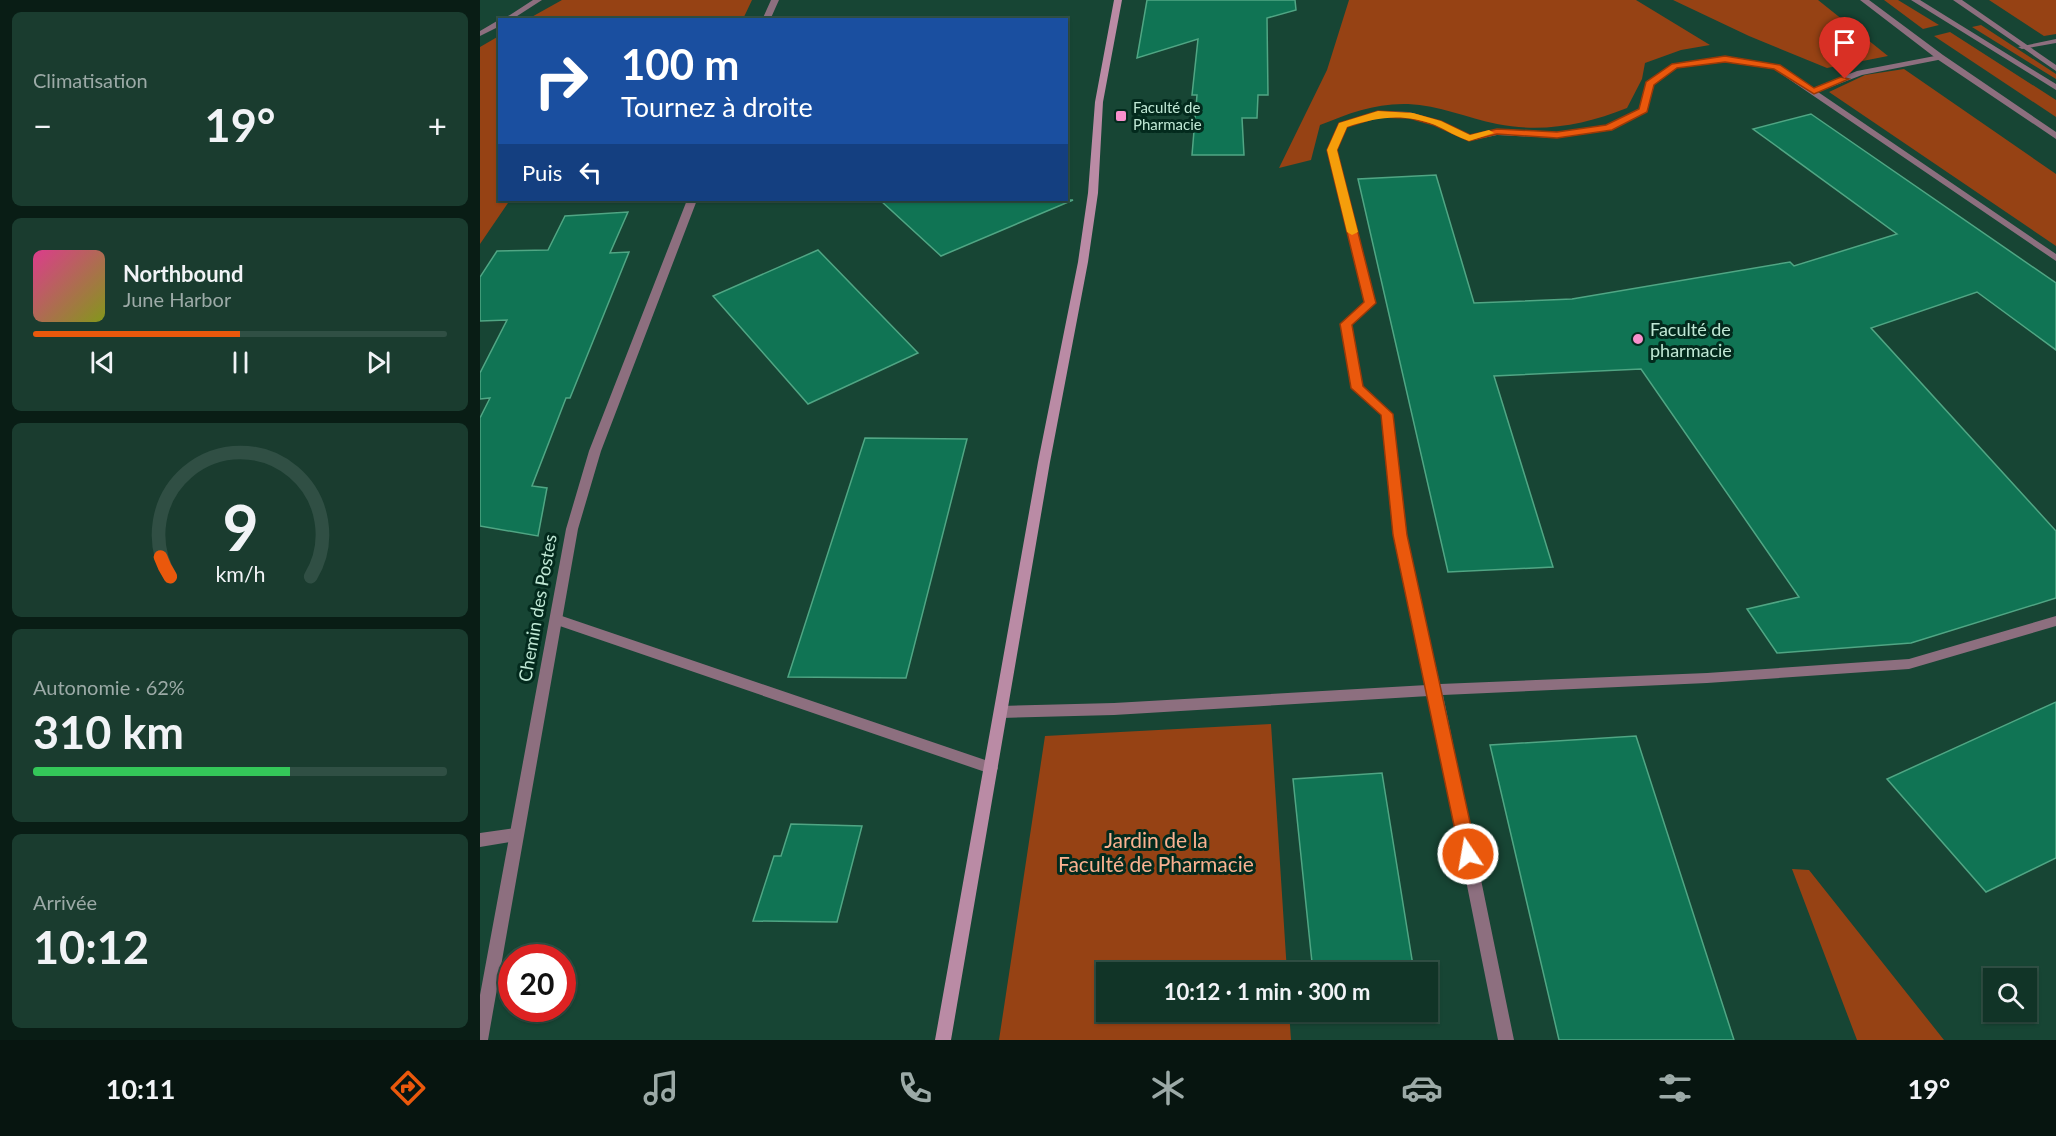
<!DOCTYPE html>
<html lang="fr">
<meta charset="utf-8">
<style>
body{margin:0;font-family:Lato,sans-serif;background:#1a3c2f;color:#f1f3f6;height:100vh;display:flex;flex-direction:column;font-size:22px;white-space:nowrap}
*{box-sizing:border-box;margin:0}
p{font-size:20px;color:#9caaa7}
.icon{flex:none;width:33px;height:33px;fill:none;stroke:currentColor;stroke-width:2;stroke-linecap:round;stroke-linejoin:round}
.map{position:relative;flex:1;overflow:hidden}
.drawer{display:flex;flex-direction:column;gap:12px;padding:12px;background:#091d15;width:480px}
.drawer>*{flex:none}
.top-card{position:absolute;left:18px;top:18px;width:570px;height:183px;border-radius:0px;box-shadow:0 2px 4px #0004,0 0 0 2px #304f44;background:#1a4fa0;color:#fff;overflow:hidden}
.fabs{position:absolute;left:1503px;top:968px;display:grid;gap:12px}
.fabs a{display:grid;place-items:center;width:54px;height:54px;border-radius:0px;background:#113427;box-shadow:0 2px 4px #0004,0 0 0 2px #304f44;font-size:30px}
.speed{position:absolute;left:18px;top:944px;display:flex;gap:12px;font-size:30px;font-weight:700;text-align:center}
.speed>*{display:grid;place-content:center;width:78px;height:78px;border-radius:50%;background:#113427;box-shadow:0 2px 4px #0004,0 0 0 2px #304f44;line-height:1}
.speed .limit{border:9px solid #d22;background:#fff;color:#111}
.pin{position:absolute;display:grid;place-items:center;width:51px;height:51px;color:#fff;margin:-62px -26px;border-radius:50% 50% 50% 0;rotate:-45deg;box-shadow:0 0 6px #0007}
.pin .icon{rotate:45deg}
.me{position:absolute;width:66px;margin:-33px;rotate:348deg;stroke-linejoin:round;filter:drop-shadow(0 0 4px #0008)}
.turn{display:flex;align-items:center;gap:21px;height:126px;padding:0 24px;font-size:27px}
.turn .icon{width:78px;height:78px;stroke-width:2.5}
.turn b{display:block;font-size:42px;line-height:51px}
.then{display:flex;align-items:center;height:57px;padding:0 24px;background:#0003;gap:12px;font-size:22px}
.big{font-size:45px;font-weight:700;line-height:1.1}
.drawer .widget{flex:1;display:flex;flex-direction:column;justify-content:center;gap:9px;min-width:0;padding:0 21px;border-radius:9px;background:#1a3c2f}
.drawer .dial{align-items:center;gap:0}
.dial svg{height:156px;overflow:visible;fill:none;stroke:#304f44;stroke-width:7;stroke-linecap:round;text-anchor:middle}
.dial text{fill:#f1f3f6;stroke:none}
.song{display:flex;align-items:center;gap:18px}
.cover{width:72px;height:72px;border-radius:9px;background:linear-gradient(135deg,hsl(330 70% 55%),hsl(70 70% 35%))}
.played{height:6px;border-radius:3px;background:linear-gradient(90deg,#ea580c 50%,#304f44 50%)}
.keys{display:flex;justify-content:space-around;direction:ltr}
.heat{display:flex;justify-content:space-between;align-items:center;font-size:33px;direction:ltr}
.charge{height:9px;border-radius:4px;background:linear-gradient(90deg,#34c759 62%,#304f44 0)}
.trip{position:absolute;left:616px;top:962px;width:342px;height:60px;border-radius:0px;background:#113427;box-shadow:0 2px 4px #0004,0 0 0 2px #304f44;font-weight:700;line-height:60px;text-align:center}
.dock{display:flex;height:96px;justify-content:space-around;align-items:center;background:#071510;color:#9caaa7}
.dock .icon{width:42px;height:42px}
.dock .active{color:#ea580c}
.dock b{font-size:27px;color:#f1f3f6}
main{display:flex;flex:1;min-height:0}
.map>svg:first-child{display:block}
.green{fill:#964214}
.building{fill:#107454;stroke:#50a684;stroke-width:1.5}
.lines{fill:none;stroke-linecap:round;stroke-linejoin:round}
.service{fill:#8d6f7f;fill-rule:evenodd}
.minor{fill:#8d6f7f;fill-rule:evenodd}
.secondary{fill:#ba8ba5;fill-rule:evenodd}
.route{fill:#ea580c;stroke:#983908;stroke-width:1.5}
.slow{fill:#f59e0b}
.poi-dot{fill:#f890cc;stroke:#032a1d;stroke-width:2}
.labels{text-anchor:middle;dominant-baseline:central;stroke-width:6;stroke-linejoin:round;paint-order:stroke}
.far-poi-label{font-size:15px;fill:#c0e8d5;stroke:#032a1d;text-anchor:start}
.poi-label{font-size:18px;fill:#c0e8d5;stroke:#032a1d;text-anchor:start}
.street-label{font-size:18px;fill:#c0e8d5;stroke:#032a1d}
.near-park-label{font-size:21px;fill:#fab291;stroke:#032a1d}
</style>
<main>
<section class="drawer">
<div class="widget"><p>Climatisation</p>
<div class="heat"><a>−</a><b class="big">19°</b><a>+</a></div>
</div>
<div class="widget">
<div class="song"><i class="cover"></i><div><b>Northbound</b><p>June Harbor</p></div></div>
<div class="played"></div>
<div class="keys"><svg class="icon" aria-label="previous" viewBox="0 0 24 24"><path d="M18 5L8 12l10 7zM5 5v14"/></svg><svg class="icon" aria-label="pause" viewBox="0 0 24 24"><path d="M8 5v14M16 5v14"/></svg><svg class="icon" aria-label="next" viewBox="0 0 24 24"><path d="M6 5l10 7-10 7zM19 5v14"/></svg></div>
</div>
<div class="widget dial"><svg viewBox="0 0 100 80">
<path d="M14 69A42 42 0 1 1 86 69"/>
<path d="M14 69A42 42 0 0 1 9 59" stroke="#ea580c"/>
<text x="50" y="56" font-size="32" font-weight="700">9</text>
<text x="50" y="72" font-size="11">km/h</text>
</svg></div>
<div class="widget"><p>Autonomie · 62%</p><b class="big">310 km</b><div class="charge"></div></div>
<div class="widget"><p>Arrivée</p><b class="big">10:12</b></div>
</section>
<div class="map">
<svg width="1576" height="1040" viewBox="0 0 1576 1040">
<rect width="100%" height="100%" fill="#174534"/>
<path class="green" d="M 82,0 L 272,0 L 263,19 L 48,19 Z
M 869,0 L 1156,0 L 1230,45 L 1201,50 L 1165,63 L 1162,79 L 1147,108 C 1105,125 1062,133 1017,124 C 987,118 959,105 928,104 C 895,103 870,113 840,125 L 831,160 L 799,168 L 847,70 Z
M 1193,0 L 1338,0 L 1408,56 L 1347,68 L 1269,36 Z
M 1404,0 L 1418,0 L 1459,25 L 1443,29 Z
M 1509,0 L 1576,0 L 1576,34 L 1564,36 Z
M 1501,25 L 1576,74 L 1576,79 L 1492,27 Z
M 1470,32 L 1576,100 L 1576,117 L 1454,36 Z
M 19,36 L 20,200 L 30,200 L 0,244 L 0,47 Z
M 1424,69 L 1576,174 L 1576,246 L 1349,92 L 1385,75 Z
M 791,724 L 807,972 L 627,972 L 627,1011 L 809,1011 L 811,1040 L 519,1040 L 565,736 Z
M 1312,869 L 1329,870 L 1464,1040 L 1377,1040 Z"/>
<path class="building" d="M 667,0 L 815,0 L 816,10 L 787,18 L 788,95 L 778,95 L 777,118 L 762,118 L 764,155 L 712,155 L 717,95 L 712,95 L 718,39 L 657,58 Z
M 1331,114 L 1576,283 L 1576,350 L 1497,292 L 1391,328 L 1576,531 L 1576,598 L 1431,643 L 1297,653 L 1267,609 L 1319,597 L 1161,369 L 1014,376 L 1073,567 L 968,572 L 878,179 L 956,175 L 994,303 L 1092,299 L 1310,262 L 1314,266 L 1417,234 L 1273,129 Z
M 400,200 L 593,200 L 461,256 Z
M 148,212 L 130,253 L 149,252 L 90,398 L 86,398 L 52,486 L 67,488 L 58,536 L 0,526 L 0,418 L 10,398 L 0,399 L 0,373 L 27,320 L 0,321 L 0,277 L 17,251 L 68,250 L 85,216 Z
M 338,250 L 438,353 L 328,404 L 233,296 Z
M 385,438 L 487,439 L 426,678 L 308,677 Z
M 1576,702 L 1576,858 L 1506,892 L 1407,779 Z
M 1156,736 L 1254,1040 L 1079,1040 L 1010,745 Z
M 902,773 L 934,972 L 833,972 L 813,779 Z
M 311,824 L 382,826 L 357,922 L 273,921 L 294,856 L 301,856 Z"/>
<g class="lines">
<path class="service" d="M 1431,0 L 1440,0 L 1576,84 L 1576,90 Z
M 1576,39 L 1576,43 L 1542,49 L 1538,47 Z
M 1460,55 L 1464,57 L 1463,59 L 1382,75 L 1338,92 L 1576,254 L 1576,261 L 1294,69 L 1245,61 L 1197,68 L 1173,85 L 1167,112 L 1132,130 L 1076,138 L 1017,135 L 989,141 L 954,125 L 929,118 L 900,117 L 867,127 L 856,150 L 895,303 L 871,325 L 882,387 L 913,414 L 926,535 L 960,684 L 1227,673 L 1429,659 L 1576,616 L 1576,626 L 1429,669 L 1227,683 L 963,695 L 1034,1040 L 1018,1040 L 949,696 L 634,715 L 521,718 L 516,716 L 514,712 L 516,708 L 521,706 L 634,703 L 947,685 L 914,535 L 902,415 L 872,388 L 861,324 L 885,302 L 848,150 L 860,123 L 899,111 L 929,112 L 960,121 L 990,135 L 1017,129 L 1076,132 L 1127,126 L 1160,109 L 1166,82 L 1192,64 L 1245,57 L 1299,65 L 1333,88 L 1377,71 Z
M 76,614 L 511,762 L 516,764 L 518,768 L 516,772 L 511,774 L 71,623 L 70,619 L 71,615 Z
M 36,828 L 41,830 L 43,835 L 41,840 L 0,847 L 0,833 Z"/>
<path class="minor" d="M 53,0 L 62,0 L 31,20 L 22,20 Z
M 291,0 L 299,0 L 290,20 L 282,20 Z
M 1380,0 L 1389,0 L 1463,55 L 1576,132 L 1576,139 L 1457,59 Z
M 1473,0 L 1482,0 L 1576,65 L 1576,71 Z
M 17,21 L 20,21 L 20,26 L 0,36 L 0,31 Z
M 207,200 L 217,200 L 121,451 L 98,529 L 8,1040 L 0,1040 L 0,995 L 86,529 L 109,451 Z"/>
<path class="secondary" d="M 634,0 L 642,0 L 623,102 L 618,193 L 608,262 L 570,462 L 471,1040 L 455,1040 L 558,462 L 598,262 L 608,193 L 615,102 Z"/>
</g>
<path class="route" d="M 1245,56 L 1300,65 L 1334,88 L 1361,77 L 1369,79 L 1334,94 L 1294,69 L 1245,62 L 1197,68 L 1174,85 L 1167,112 L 1132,130 L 1077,138 L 1017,134 L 989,141 L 954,125 L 929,118 L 899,117 L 867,127 L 857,150 L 896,303 L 872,325 L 883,386 L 913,414 L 927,535 L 997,854 L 994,859 L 988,861 L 982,859 L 980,854 L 913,535 L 901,415 L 871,388 L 860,324 L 884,302 L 847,150 L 859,123 L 898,111 L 929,113 L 961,121 L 990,135 L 1017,129 L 1077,132 L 1126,125 L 1159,109 L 1166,82 L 1192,64 Z"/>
<path class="slow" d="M 898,111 L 933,113 L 961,121 L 990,135 L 1009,130 L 1014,133 L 989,141 C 977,137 966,130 955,125 C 922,113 899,117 867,127 L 857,150 L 878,232 L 872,235 L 867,232 L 847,150 L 859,123 Z"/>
<g class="poi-dot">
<rect x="635" y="110" width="12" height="12" rx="3"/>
<circle cx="1158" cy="339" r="6"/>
</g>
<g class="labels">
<g class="far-poi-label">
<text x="653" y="107">Faculté de<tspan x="653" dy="17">Pharmacie</tspan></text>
</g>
<g class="poi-label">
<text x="1170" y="329">Faculté de<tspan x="1170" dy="21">pharmacie</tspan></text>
</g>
<g class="street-label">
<text transform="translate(57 608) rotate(-80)">Chemin des Postes</text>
</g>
<g class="near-park-label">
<text x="676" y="839">Jardin de la<tspan x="676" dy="24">Faculté de Pharmacie</tspan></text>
</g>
</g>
</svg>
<div class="fabs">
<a><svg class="icon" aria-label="search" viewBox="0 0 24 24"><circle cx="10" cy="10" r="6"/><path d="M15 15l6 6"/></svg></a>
</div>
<div class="speed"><div class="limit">20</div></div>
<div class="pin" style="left:1365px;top:79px;background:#d93025"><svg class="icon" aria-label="arrive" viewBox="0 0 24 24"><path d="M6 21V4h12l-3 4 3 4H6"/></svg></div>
<svg class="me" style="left:988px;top:854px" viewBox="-20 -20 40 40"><circle r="17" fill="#ea580c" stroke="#fff" stroke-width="3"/><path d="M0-11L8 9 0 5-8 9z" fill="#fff"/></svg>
<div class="trip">10:12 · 1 min · 300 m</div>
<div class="top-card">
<div class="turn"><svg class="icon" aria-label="right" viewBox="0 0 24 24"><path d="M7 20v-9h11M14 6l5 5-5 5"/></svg><div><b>100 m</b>Tournez à droite</div></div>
<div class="then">Puis<svg class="icon" aria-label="left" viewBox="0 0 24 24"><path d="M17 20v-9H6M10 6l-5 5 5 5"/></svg></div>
</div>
</div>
</main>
<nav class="dock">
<b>10:11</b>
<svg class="icon active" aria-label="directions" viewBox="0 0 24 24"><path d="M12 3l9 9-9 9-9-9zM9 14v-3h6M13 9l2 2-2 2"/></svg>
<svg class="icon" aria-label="music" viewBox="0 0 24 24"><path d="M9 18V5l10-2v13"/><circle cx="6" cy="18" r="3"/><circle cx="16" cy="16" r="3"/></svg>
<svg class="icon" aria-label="phone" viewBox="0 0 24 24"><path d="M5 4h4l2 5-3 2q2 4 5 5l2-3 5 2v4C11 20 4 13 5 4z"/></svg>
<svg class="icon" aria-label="climate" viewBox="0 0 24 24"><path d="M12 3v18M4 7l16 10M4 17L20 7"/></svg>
<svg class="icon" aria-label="car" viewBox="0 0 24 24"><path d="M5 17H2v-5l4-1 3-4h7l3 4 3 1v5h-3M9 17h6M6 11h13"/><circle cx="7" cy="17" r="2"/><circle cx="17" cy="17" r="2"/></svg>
<svg class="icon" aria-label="filters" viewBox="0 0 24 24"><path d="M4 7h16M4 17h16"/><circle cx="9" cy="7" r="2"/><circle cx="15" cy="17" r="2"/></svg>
<b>19°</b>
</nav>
